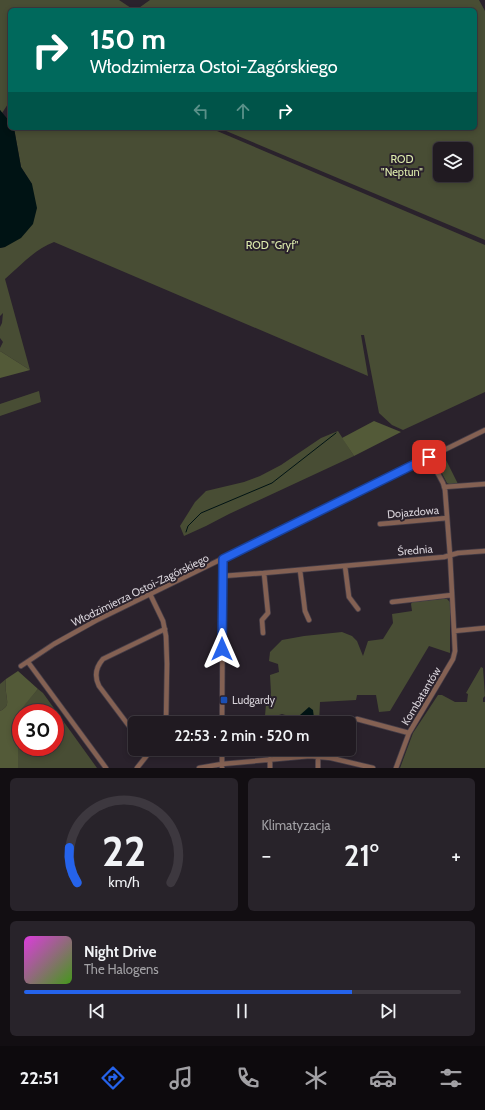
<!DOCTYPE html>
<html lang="pl">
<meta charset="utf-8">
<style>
body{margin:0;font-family:Cabin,sans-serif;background:#28232a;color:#f1f3f6;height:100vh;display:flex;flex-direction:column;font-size:15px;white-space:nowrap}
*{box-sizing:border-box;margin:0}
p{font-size:13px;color:#a2a1a5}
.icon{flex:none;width:22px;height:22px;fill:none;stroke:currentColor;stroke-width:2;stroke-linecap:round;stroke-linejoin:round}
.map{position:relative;height:768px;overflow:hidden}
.drawer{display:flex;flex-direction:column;gap:10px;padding:10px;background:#120e12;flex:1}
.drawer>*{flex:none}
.hud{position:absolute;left:8px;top:8px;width:469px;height:122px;border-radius:6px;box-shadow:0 2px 6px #0003,0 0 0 1px #3d383f;background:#00695c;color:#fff;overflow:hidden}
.fabs{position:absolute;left:433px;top:142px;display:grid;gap:8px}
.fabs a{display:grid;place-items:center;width:40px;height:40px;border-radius:6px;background:#201a21;box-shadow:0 2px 6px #0003,0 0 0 1px #3d383f;font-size:20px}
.speed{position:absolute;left:12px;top:704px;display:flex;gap:8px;font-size:20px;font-weight:700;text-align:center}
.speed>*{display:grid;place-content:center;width:52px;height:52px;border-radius:50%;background:#201a21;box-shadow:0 2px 6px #0003,0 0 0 1px #3d383f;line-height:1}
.speed .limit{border:6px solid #d22;background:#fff;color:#111}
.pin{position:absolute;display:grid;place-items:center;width:34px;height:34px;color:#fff;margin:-17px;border-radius:8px;box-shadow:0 2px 6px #0006}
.me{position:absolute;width:44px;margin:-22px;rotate:0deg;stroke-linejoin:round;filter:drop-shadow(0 0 3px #0008)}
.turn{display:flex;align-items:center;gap:14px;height:84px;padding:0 16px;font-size:18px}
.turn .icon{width:52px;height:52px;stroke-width:2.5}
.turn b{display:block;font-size:28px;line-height:34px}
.lanes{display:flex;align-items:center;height:38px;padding:0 16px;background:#0003;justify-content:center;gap:20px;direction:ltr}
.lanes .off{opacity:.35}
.big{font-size:30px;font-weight:600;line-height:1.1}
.drawer .widget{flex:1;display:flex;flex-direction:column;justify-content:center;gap:6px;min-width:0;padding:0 14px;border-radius:6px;background:#28232a}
.drawer .dial{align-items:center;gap:0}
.dial svg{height:104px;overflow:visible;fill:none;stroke:#3d383f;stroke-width:7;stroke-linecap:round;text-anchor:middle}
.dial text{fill:#f1f3f6;stroke:none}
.song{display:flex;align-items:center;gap:12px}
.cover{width:48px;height:48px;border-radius:6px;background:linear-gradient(135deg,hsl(300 70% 55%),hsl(100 70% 35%))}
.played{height:4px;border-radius:2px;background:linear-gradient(90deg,#2563eb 75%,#3d383f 75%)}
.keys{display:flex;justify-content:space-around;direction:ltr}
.heat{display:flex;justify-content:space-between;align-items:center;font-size:22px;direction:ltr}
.drawer .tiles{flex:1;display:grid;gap:10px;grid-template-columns:1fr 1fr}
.widget:last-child{grid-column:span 2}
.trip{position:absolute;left:128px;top:716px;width:228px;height:40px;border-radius:6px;background:#201a21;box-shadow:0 2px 6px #0003,0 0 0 1px #3d383f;font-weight:600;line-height:40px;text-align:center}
.menu{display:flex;height:64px;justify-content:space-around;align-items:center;background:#0d0a0d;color:#a2a1a5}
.menu .icon{width:28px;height:28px}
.menu .current{color:#2563eb}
.menu b{font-size:18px;color:#f1f3f6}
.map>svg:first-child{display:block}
.green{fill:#484d34;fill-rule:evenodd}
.forest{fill:#535a38}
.water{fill:#001314}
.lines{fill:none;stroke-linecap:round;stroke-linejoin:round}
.stream{stroke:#001314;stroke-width:1}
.minor-casing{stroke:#463e48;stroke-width:6}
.minor{stroke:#846153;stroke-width:4.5}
.route-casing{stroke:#184099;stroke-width:10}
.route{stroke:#2563eb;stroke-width:7}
.transit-dot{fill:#1a4fb4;stroke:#2a222c;stroke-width:1.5}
.labels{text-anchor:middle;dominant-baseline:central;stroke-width:4;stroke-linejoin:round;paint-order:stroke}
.park-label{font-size:11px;fill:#deecad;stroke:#2a222c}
.street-label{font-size:11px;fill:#d8d3da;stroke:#2a222c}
.poi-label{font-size:11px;fill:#d8d3da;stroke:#2a222c;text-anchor:start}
</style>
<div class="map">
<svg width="485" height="768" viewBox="0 0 485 768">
<rect width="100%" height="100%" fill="#2a222c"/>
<path class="green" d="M 0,0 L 119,0 L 134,10 L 10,10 L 10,101 L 2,113 L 0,110 Z
M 150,0 L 479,0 L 485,11 L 485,240 L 219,128 L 475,128 L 475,10 L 136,10 ZM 440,149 L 466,149 L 466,175 L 440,175 Z
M 14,128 L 210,128 L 485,245 L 485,392 L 403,430 L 392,425 L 379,413 L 364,335 L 361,335 L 368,376 L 54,242 C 35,249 20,266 5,279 L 30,370 L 0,351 L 0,348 L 3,342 L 0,338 L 0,327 L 2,323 L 3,313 L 0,316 L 0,248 L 5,247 L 32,184 L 21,167 Z
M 39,391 L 41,402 L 0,416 L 0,404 Z
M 338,431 L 354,456 L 229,514 L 206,526 L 184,536 L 180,526 L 195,502 L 206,491 L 244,482 L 260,476 L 281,465 L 321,438 Z
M 443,454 L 458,484 L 449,484 L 447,483 L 436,462 L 437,458 Z
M 442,599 L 447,599 L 450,602 L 450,653 L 429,646 L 390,711 L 379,712 L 376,695 L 357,695 L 356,700 L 320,702 L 319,723 L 307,723 L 313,718 L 300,715 L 292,717 L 282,714 L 276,716 L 265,716 L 266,704 L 271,693 L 270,675 L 279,672 L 278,664 L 269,661 L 270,652 L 282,640 L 304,636 L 342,632 L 352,636 L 357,641 L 363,656 L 368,641 L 383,639 L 393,623 L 392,614 L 412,611 L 411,604 L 412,602 Z
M 481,667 L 483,668 L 485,696 L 483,698 L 483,702 L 485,702 L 485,768 L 400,768 L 413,733 L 438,695 L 442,695 L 455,702 L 467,702 L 468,694 L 466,693 Z
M 6,679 C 6,683 5,688 6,692 C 7,702 10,706 0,711 L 0,684 Z
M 38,689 L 43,693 L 97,768 L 18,768 L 18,712 ZM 21,713 L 55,713 L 55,747 L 21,747 Z"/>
<path class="forest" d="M 0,351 L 30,370 L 0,378 Z
M 374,421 L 401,432 L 354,456 L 342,438 Z
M 18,671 L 38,689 L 18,713 L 18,768 L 0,768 L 0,711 C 10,706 7,702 6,692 C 5,688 6,683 6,679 Z"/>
<path class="water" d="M 0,110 L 10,122 L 10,128 L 14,128 L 21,167 L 32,184 L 37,208 L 33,224 L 21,238 L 5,247 L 0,248 Z
M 309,707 L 313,710 L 314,718 L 307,723 L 292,723 L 292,717 L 300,715 Z"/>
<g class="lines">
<path class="stream" d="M 186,532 L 188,526 L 201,513 L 272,483 L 336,433"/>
<defs>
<path id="minor" d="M 429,457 L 443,483 L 445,490 L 450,555 L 454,631 L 485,628
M 444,487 L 485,484
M 380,524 L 447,518
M 345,566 L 349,597 L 358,609
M 300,570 L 305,611 L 309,620
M 223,576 L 264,573 L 444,557 L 458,553 L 485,551
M 150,594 L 163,621 L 166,636 L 167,664 L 166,723
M 392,602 L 452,595
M 263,633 L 262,620 L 268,613 L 264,573
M 28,662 L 106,768
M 21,666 L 54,644 L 97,620 L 485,430
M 357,719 L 409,733
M 222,723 L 223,559
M 135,734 L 99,686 C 94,676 96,667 103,659 L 165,629
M 318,756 L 318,768
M 270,759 L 270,768
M 336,759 L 337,749
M 137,768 L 152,749
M 199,768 L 222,764 L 310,756 L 331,758 L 373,768
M 222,768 L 222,749
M 396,768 L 409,733 L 453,659 L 455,651 L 454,631"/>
</defs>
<use href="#minor" class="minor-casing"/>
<use href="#minor" class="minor"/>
</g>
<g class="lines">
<defs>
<path id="route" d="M 222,649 L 223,559 L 429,457"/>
</defs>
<use href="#route" class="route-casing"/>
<use href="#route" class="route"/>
</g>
<rect class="transit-dot" x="220" y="696" width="8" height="8" rx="2"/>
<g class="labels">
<g class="park-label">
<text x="402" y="159">ROD<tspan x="402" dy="13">"Neptun"</tspan></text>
<text x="272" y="245">ROD "Gryf"</text>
</g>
<g class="street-label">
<text transform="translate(413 512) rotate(-5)">Dojazdowa</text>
<text transform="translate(415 550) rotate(-5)">Średnia</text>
<text transform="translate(140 590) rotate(-26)">Włodzimierza Ostoi-Zagórskiego</text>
<text transform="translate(421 696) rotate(-59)">Kombatantów</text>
</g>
<g class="poi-label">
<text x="232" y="700">Ludgardy</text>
</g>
</g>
</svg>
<div class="fabs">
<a><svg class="icon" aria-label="layers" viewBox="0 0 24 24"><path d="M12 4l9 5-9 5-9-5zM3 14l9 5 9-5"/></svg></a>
</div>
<div class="speed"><div class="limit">30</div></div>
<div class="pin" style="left:429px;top:457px;background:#d93025"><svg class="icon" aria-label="arrive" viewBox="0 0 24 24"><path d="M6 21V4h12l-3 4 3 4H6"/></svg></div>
<svg class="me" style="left:222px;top:649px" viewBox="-20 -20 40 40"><path d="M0-17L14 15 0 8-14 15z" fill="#2563eb" stroke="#fff" stroke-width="4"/></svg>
<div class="trip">22:53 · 2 min · 520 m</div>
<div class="hud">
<div class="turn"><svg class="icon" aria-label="right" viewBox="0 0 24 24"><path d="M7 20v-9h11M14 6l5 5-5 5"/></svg><div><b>150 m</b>Włodzimierza Ostoi-Zagórskiego</div></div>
<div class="lanes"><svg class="icon off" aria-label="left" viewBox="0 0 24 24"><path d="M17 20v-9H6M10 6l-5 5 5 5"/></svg><svg class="icon off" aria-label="ahead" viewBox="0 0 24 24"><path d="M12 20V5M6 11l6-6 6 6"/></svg><svg class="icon" aria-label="right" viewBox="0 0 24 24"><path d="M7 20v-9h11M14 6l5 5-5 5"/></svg></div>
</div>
</div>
<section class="drawer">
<div class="tiles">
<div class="widget dial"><svg viewBox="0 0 100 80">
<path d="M14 69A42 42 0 1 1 86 69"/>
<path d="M14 69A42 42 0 0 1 8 42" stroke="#2563eb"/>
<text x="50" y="56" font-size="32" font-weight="700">22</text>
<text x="50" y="72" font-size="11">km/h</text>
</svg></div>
<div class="widget"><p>Klimatyzacja</p>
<div class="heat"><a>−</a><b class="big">21°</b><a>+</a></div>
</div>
<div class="widget">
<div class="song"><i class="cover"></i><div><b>Night Drive</b><p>The Halogens</p></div></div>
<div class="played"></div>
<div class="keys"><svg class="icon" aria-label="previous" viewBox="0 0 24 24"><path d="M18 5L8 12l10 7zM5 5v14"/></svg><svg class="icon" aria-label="pause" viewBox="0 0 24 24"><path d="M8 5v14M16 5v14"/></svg><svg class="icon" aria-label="next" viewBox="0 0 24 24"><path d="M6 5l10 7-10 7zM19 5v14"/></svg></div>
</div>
</div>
</section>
<nav class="menu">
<b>22:51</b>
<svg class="icon current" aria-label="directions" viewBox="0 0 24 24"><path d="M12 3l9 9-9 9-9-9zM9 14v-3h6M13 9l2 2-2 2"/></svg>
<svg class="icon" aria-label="music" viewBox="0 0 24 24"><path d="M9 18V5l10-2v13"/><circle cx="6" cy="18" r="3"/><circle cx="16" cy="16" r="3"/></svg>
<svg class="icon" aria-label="phone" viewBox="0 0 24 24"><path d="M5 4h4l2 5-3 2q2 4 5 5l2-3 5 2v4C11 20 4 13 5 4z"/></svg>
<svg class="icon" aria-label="climate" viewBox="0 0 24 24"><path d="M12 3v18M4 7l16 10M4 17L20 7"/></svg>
<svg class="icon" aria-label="car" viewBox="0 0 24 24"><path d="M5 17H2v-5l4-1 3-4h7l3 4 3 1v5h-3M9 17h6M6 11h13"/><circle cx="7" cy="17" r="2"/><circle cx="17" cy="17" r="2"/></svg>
<svg class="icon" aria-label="filters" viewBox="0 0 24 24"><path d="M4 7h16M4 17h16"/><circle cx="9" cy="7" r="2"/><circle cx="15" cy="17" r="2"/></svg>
</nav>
